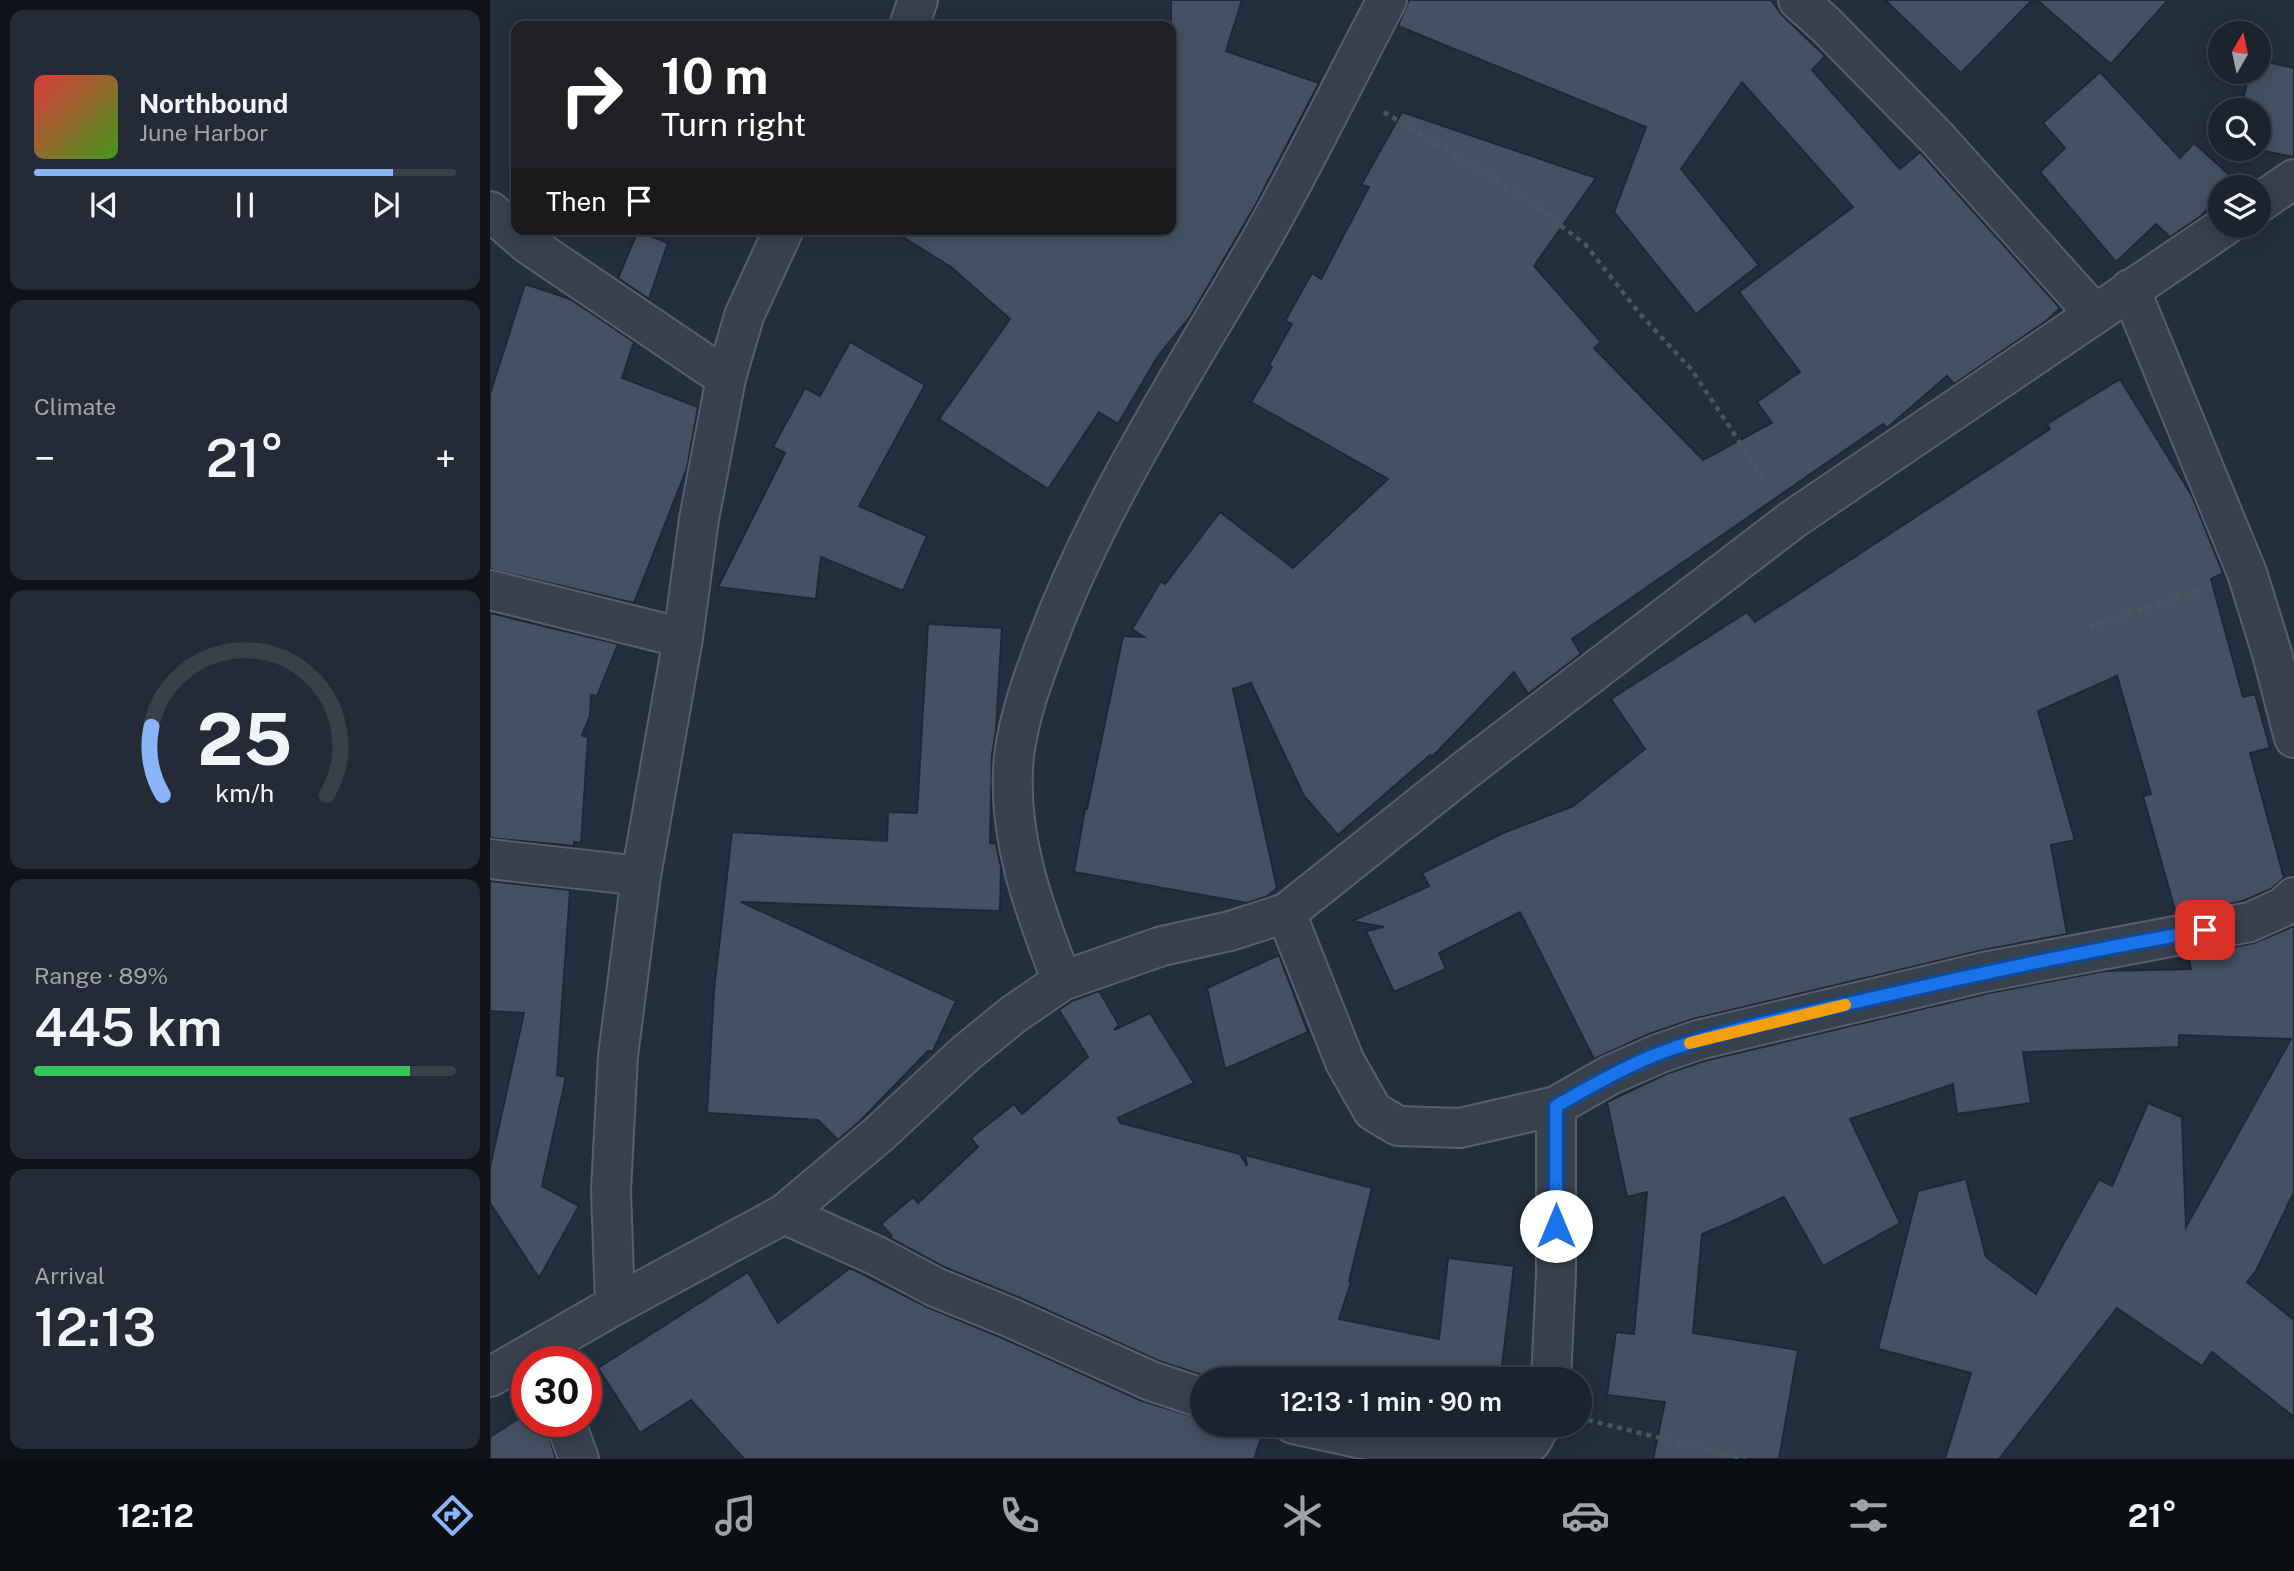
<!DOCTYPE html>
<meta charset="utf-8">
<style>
body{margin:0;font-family:"Public Sans",sans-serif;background:#242b36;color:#f1f3f6;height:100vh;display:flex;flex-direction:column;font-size:26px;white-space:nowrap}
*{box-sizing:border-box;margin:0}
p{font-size:23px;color:#a0a4aa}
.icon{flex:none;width:38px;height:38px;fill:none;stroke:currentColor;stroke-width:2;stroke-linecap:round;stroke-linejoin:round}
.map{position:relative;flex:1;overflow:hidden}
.panel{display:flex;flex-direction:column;gap:10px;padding:10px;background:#0f1319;width:490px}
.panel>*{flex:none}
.guide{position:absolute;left:21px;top:21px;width:665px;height:214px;border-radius:14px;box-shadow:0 4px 18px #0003,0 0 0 2px #39404a;background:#202124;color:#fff;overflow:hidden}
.needle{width:46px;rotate:9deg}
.fabs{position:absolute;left:1718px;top:21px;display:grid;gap:14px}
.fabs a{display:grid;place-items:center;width:63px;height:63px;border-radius:50%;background:#1b232e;box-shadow:0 4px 18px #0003,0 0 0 2px #39404a;font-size:35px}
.speed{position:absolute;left:21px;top:1346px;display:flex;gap:14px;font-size:35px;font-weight:700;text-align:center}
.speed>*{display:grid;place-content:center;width:91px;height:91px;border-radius:50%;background:#1b232e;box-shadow:0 4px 18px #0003,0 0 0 2px #39404a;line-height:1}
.speed .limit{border:10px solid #d22;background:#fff;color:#111}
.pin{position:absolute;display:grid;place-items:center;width:60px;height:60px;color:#fff;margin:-30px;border-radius:14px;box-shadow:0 4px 10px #0006}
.me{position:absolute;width:77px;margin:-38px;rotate:0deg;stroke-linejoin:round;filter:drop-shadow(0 0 5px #0008)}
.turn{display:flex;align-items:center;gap:24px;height:147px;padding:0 35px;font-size:32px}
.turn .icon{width:91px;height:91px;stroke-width:2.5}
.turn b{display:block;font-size:49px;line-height:60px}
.then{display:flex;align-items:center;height:66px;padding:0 35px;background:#0003;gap:14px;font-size:26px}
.big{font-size:52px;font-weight:600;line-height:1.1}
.panel .card{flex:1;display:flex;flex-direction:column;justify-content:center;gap:10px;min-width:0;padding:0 24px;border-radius:14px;background:#242b36}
.panel .dial{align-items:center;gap:0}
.dial svg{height:182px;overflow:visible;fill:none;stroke:#39404a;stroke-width:7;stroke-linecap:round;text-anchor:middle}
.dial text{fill:#f1f3f6;stroke:none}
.song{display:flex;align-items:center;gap:21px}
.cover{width:84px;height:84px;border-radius:10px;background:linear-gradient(135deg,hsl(0 70% 55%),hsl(100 70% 35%))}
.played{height:7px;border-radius:4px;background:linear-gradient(90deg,#8ab4f8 85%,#39404a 85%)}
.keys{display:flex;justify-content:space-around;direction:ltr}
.heat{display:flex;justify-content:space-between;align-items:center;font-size:38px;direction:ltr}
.charge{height:10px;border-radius:5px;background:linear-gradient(90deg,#34c759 89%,#39404a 0)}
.trip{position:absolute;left:700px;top:1367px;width:402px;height:70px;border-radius:35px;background:#1b232e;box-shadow:0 4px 18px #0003,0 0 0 2px #39404a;font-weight:600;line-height:70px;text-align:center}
.dock{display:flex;height:112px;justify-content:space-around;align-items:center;background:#0b0e12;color:#a0a4aa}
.dock .icon{width:49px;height:49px}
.dock .on{color:#8ab4f8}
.dock b{font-size:32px;color:#f1f3f6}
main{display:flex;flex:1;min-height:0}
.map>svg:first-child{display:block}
.building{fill:#455162;stroke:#1f2835;stroke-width:2}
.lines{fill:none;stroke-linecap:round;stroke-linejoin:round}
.street-casing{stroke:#565f6c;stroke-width:42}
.path{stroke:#44595c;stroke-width:4.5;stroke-dasharray:5 5;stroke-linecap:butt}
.street{stroke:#38414e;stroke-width:38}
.route-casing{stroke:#114b97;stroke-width:18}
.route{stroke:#1a73e8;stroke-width:12}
.slow{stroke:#f59e0b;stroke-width:12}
</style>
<main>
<section class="panel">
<div class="card">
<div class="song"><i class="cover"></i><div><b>Northbound</b><p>June Harbor</p></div></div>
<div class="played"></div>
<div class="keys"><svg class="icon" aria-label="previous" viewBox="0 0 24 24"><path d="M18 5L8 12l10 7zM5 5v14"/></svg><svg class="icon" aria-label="pause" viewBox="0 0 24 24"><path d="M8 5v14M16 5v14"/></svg><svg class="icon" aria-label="next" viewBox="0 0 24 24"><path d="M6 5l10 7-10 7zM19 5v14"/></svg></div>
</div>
<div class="card"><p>Climate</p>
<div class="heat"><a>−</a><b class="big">21°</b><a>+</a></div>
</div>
<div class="card dial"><svg viewBox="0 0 100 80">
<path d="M14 69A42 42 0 1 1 86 69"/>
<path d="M14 69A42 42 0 0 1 9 39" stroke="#8ab4f8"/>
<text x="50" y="56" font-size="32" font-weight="700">25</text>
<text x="50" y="72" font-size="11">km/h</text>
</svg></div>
<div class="card"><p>Range · 89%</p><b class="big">445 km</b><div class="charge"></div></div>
<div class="card"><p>Arrival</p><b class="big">12:13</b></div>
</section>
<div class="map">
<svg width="1804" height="1459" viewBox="0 0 1804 1459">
<rect width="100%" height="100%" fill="#242f3e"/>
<path class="building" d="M 681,0 L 752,0 L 736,51 L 829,83 L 766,204 L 700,317 L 668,356 L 628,424 L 609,412 L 558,489 L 449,419 L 520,319 L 461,267 L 400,229 L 681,229 Z
M 919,0 L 1281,0 L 1293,16 L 1335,56 L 1322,70 L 1410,169 L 1430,152 L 1570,308 L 1556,321 L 1464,384 L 1457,376 L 1397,428 L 1393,424 L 1082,639 L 1091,654 L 1038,694 L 1024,672 L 942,757 L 940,755 L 848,835 L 814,796 L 761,683 L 743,689 L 787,888 L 778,896 L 757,903 L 584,872 L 595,809 L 597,809 L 633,636 L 654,637 L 642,629 L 671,581 L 675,584 L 730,512 L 803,568 L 898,479 L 761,402 L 782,367 L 779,365 L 802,324 L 795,321 L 822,273 L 831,279 L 879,187 L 871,185 L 912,112 L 1106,178 L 1044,266 L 1111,342 L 1104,348 L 1213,460 L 1282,423 L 1267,402 L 1310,372 L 1249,292 L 1363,207 L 1252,82 L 1191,169 L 1269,265 L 1206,314 L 1124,212 L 1156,127 L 908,26 Z
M 1395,0 L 1542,0 L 1471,73 Z
M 1547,0 L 1678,0 L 1621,64 Z
M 1769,60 L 1804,68 L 1804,157 L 1763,149 L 1769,149 L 1769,110 L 1750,110 L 1760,72 L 1769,72 Z
M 1610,72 L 1690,158 L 1704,143 L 1744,179 L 1737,187 L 1731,187 L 1731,194 L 1711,216 L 1680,237 L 1666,224 L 1626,262 L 1550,172 L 1575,148 L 1553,123 Z
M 148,231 L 178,243 L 159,299 L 128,278 Z
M 35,284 L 80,299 L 144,342 L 132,378 L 208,407 L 197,468 L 144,603 L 0,569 L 0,394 Z
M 360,342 L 435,385 L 369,506 L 437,536 L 413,591 L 331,557 L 326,599 L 228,587 L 295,453 L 283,447 L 315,388 L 330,396 Z
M 1630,379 L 1702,496 L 1733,573 L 1721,579 L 1753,697 L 1765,694 L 1780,748 L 1760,753 L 1794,878 L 1781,889 L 1753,901 L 1686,914 L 1653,796 L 1661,794 L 1627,676 L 1548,711 L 1585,840 L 1561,845 L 1577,934 L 1489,951 L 1203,1019 L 1159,1034 L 1104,1059 L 1030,912 L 949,953 L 956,969 L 904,992 L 876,931 L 894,927 L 862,921 L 939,886 L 932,873 L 1013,833 L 1083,806 L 1155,749 L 1121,699 L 1257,612 L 1265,622 L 1560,429 L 1557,424 Z
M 0,613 L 128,644 L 107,696 L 101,695 L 100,716 L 92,735 L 98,738 L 91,843 L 84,842 L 84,846 L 0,838 Z
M 438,624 L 512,628 L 506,730 L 502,755 L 500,843 L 506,844 L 511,867 L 510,911 L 251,902 L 466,1001 L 443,1051 L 438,1051 L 369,1122 L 348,1140 L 328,1120 L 217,1113 L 224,990 L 242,832 L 397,841 L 398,812 L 427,813 Z
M 0,881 L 80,890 L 67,1075 L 76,1077 L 52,1186 L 89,1206 L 49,1278 L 0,1203 L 0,1167 L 34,1013 L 0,1011 Z
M 1804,926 L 1804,1192 L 1766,1271 L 1757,1282 L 1804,1320 L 1804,1417 L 1722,1352 L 1712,1366 L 1627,1308 L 1509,1459 L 1455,1459 L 1481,1373 L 1388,1349 L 1428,1191 L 1476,1179 L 1496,1257 L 1546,1294 L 1609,1179 L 1622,1186 L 1658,1103 L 1692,1117 L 1696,1227 L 1801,1039 L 1689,1035 L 1689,1047 L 1533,1052 L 1541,1103 L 1467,1114 L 1463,1084 L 1360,1119 L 1410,1223 L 1333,1266 L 1294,1197 L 1239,1223 L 1212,1234 L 1203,1333 L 1308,1350 L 1289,1459 L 1163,1459 L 1175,1402 L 1117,1395 L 1126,1332 L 1144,1334 L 1157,1192 L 1137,1197 L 1117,1102 L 1176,1074 L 1214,1061 L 1499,993 L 1615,971 L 1701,969 L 1698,956 L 1764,943 Z
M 789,955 L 818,1032 L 735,1069 L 717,988 Z
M 609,991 L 629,1025 L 624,1030 L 660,1013 L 704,1083 L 628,1118 L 630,1123 L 750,1154 L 757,1166 L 755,1155 L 882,1188 L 859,1281 L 861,1282 L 849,1319 L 949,1339 L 958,1258 L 1024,1266 L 1011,1374 L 968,1369 L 966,1379 L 734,1379 L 717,1375 L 718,1377 L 669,1361 L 528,1297 L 454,1267 L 400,1238 L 402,1236 L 391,1224 L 423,1197 L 428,1203 L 488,1147 L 481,1138 L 524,1104 L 532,1114 L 598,1057 L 569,1010 L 582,1001 Z
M 360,1268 L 437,1307 L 510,1337 L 652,1401 L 712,1419 L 712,1424 L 776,1424 L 764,1459 L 254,1459 L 201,1400 L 150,1433 L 108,1368 L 258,1272 L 288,1323 Z
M 37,1413 L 37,1421 L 54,1421 L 66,1459 L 0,1459 L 0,1437 Z"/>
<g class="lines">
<defs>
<path id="street" d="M 1308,0 L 1336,25 L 1447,138 L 1604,313
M 419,26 L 428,0
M 1769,203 L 1804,179
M 0,211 L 38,244 L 236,378
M 1640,289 L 1757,573 L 1781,650 L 1804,738
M 0,590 L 193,638
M 0,859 L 151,876
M 796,913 L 855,1062 L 883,1111 L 908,1126 L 970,1128 L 1066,1106 L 1120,1075 L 1168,1054 L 1208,1040 L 1494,972 L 1760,922 L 1793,907 L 1804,897
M 572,981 C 544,909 516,834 524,756 C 529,716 543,678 557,641 C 610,500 693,374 768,245 C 814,165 854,81 897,0
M 294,1214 L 387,1256 L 445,1287 L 519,1317 L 661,1381 L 712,1398
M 125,1305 L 121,1190 L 128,1056 L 151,876 L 193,638 L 209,519 L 236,378 L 254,316 L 294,229
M 0,1377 L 125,1305 L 294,1214 L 389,1134 L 476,1053 L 524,1014 L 572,981 L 672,946 L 740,931 L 796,913 L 978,768 L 1302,520 L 1735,226
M 1061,1379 L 1066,1274 L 1066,1106
M 75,1421 L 89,1459
M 803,1424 L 872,1439 L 947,1450 L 1016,1456 L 1041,1442 L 1051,1424"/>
</defs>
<use href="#street" class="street-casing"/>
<path class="path" d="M 894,112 L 1033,197 L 1095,244 L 1150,314 L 1201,369 L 1276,482
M 1600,627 L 1713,589
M 1098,1420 L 1255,1459"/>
<use href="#street" class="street"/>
</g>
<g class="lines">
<defs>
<path id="route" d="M 1066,1226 L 1066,1106 C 1100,1087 1134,1067 1170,1053 C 1241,1027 1318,1013 1392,996 C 1499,971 1606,949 1715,930"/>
</defs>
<use href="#route" class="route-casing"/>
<use href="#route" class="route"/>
<path class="slow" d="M 1200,1043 L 1355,1005"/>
</g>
</svg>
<div class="fabs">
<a><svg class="needle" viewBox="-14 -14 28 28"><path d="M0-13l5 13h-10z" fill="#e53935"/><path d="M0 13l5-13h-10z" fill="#a0a4aa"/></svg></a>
<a><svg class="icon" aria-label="search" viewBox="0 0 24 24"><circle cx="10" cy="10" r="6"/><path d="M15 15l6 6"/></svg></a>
<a><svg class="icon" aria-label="layers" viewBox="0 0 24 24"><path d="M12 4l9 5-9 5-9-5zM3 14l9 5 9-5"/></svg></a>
</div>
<div class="speed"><div class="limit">30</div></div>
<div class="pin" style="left:1715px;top:930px;background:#d93025"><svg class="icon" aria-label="arrive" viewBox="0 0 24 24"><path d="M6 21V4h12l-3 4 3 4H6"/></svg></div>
<svg class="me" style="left:1066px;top:1226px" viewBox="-20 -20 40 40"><circle r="19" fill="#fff"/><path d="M0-13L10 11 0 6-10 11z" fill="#1a73e8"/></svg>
<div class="trip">12:13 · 1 min · 90 m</div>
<div class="guide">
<div class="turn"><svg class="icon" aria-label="right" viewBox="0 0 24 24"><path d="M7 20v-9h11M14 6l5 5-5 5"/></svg><div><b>10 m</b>Turn right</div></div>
<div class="then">Then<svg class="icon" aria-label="arrive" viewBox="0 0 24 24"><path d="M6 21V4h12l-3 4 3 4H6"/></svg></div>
</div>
</div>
</main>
<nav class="dock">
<b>12:12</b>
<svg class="icon on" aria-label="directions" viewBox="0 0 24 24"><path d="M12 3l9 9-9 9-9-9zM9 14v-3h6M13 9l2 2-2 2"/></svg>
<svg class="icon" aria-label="music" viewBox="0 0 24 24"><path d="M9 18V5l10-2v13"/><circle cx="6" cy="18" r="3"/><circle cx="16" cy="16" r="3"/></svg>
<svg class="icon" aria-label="phone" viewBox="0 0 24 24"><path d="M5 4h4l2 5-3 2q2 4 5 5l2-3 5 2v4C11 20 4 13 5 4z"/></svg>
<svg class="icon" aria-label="climate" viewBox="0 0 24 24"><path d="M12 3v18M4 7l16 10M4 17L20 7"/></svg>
<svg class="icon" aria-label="car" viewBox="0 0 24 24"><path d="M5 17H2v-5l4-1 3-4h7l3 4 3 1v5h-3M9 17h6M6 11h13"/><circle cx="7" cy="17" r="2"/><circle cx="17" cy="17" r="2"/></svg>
<svg class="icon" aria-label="filters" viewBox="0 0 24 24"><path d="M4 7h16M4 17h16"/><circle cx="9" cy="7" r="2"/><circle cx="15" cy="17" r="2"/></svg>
<b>21°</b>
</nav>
